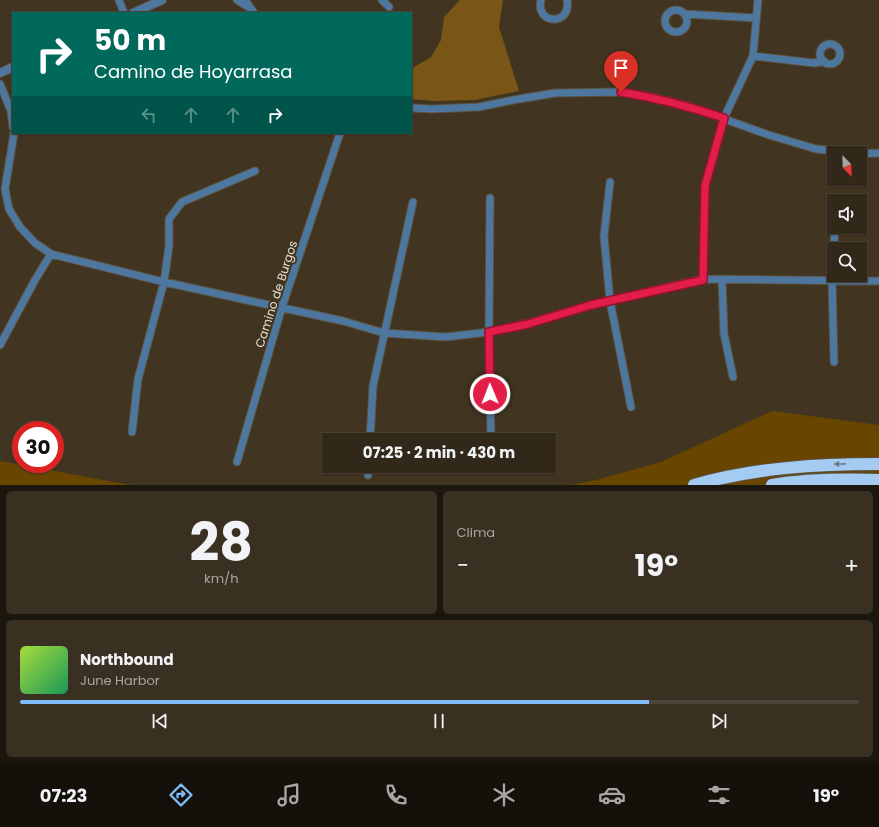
<!DOCTYPE html>
<html lang="es">
<meta charset="utf-8">
<style>
body{margin:0;font-family:Poppins,sans-serif;background:#393022;color:#f1f3f6;height:100vh;display:flex;flex-direction:column;font-size:15px;white-space:nowrap}
*{box-sizing:border-box;margin:0}
p{font-size:13px;color:#a8a6a2}
.icon{flex:none;width:22px;height:22px;fill:none;stroke:currentColor;stroke-width:2;stroke-linecap:round;stroke-linejoin:round}
.map{position:relative;height:485px;overflow:hidden}
.sheet{display:flex;flex-direction:column;gap:6px;padding:6px;background:#1b160e;flex:1}
.sheet>*{flex:none}
.top-card{position:absolute;left:12px;top:12px;width:400px;height:122px;border-radius:0px;box-shadow:0 1px 3px #0004,0 0 0 1px #4c4438;background:#00695c;color:#fff;overflow:hidden}
.needle{width:26px;rotate:157deg}
.controls{position:absolute;left:827px;top:146px;display:grid;gap:8px}
.controls a{display:grid;place-items:center;width:40px;height:40px;border-radius:0px;background:#312819;box-shadow:0 1px 3px #0004,0 0 0 1px #4c4438;font-size:20px}
.speed{position:absolute;left:12px;top:421px;display:flex;gap:8px;font-size:20px;font-weight:700;text-align:center}
.speed>*{display:grid;place-content:center;width:52px;height:52px;border-radius:50%;background:#312819;box-shadow:0 1px 3px #0004,0 0 0 1px #4c4438;line-height:1}
.speed .limit{border:6px solid #d22;background:#fff;color:#111}
.pin{position:absolute;display:grid;place-items:center;width:34px;height:34px;color:#fff;margin:-41px -17px;border-radius:50% 50% 50% 0;rotate:-45deg;box-shadow:0 0 4px #0007}
.pin .icon{rotate:45deg}
.me{position:absolute;width:44px;margin:-22px;rotate:359deg;stroke-linejoin:round;filter:drop-shadow(0 0 3px #0008)}
.turn{display:flex;align-items:center;gap:14px;height:84px;padding:0 16px;font-size:18px}
.turn .icon{width:52px;height:52px;stroke-width:2.5}
.turn b{display:block;font-size:28px;line-height:34px}
.lanes{display:flex;align-items:center;height:38px;padding:0 16px;background:#0003;justify-content:center;gap:20px;direction:ltr}
.lanes .off{opacity:.35}
.big{font-size:30px;font-weight:700;line-height:1.1}
.sheet .card{flex:1;display:flex;flex-direction:column;justify-content:center;gap:6px;min-width:0;padding:0 14px;border-radius:6px;background:#393022}
.sheet .dial{align-items:center;gap:0}
.dial b{font-size:52px;line-height:1}
.song{display:flex;align-items:center;gap:12px}
.cover{width:48px;height:48px;border-radius:6px;background:linear-gradient(135deg,hsl(80 70% 55%),hsl(150 70% 35%))}
.played{height:4px;border-radius:2px;background:linear-gradient(90deg,#7fbdfa 75%,#4c4438 75%)}
.keys{display:flex;justify-content:space-around;direction:ltr}
.heat{display:flex;justify-content:space-between;align-items:center;font-size:22px;direction:ltr}
.sheet .tiles{flex:1;display:grid;gap:6px;grid-template-columns:1fr 1fr}
.card:last-child{grid-column:span 2}
.trip{position:absolute;left:322px;top:433px;width:234px;height:40px;border-radius:0px;background:#312819;box-shadow:0 1px 3px #0004,0 0 0 1px #4c4438;font-weight:700;line-height:40px;text-align:center}
.tabs{display:flex;height:64px;justify-content:space-around;align-items:center;background:#14100a;color:#a8a6a2}
.tabs .icon{width:28px;height:28px}
.tabs .active{color:#7fbdfa}
.tabs b{font-size:18px;color:#f1f3f6}
.map>svg:first-child{display:block}
.green{fill:#684600}
.forest{fill:#795615}
.lines{fill:none;stroke-linecap:round;stroke-linejoin:round}
.minor-casing{stroke:#5c513e;stroke-width:9}
.tertiary-casing{stroke:#5c513e;stroke-width:10}
.motorway-casing{stroke:#5c513e;stroke-width:14}
.minor{stroke:#4e779f;stroke-width:7}
.tertiary{stroke:#4e779f;stroke-width:8}
.motorway{stroke:#a4cbf2;stroke-width:12}
.oneway{fill:#6e787f}
.route-casing{stroke:#92132f;stroke-width:10}
.route{stroke:#e11d48;stroke-width:7}
.labels{text-anchor:middle;dominant-baseline:central;stroke-width:4;stroke-linejoin:round;paint-order:stroke}
.street-label{font-size:12px;fill:#e9e1d5;stroke:#413521}
</style>
<div class="map">
<svg width="879" height="485" viewBox="0 0 879 485">
<rect width="100%" height="100%" fill="#413521"/>
<path class="green" d="M 772,411 L 879,425 L 879,485 L 571,485 L 596,480 L 661,462 Z
M 0,461 L 131,485 L 0,485 Z"/>
<path class="forest" d="M 460,0 L 503,0 L 499,27 L 519,91 L 475,100 L 434,101 L 411,99 L 411,69 L 431,57 L 441,40 L 444,17 Z"/>
<g class="lines">
<defs>
<path id="minor" d="M 119,0 L 124,13
M 237,0 L 250,8
M 245,0 L 254,13
M 382,0 L 389,7
M 541,0 C 535,25 572,26 567,0
M665 21a11 11 0 1 1 22 0a11 11 0 1 1-22 0Z
M 685,14 L 756,18
M820 54a10 10 0 1 1 20 0a10 10 0 1 1-20 0Z
M 753,56 L 814,63 L 824,61
M 0,84 L 11,111 L 13,127
M 411,108 L 432,109 L 479,107 L 513,100 L 555,93 L 621,92 L 656,98 L 688,106 L 769,135 L 816,149 L 854,153
M 14,133 L 5,189 L 9,209 L 20,227 L 35,243 L 51,254 L 164,282 L 343,321 L 384,333 L 446,337 L 489,332 L 528,323 L 591,305 L 703,279 L 879,281
M 860,154 L 879,153
M 610,182 L 604,236 L 610,301 L 631,407
M 490,198 L 489,332 L 491,440
M 703,279 L 705,186 L 724,118 L 753,56 L 758,0
M 722,280 L 724,334 L 733,377
M 0,345 L 35,280 L 51,254
M 834,362 L 832,281 L 835,227
M 132,432 L 138,379 L 164,282 L 169,246 L 169,219 L 182,202 L 255,171
M 370,440 L 373,386 L 413,202
M 237,462 L 282,307 L 340,133
M 368,475 L 368,466"/>
<path id="tertiary" d="M 133,13 L 162,0
M 0,73 L 13,67"/>
<path id="motorway" d="M 694,485 C 754,468 816,464 879,464
M 772,485 C 807,479 843,479 879,480"/>
</defs>
<use href="#minor" class="minor-casing"/>
<use href="#tertiary" class="tertiary-casing"/>
<use href="#motorway" class="motorway-casing"/>
<use href="#minor" class="minor"/>
<use href="#tertiary" class="tertiary"/>
<use href="#motorway" class="motorway"/>
</g>
<defs><path id="oneway-solid" d="M-6-.8H1V-3.2L6.5 0L1 3.2V.8H-6Z"/></defs>
<use class="oneway" href="#oneway-solid" transform="translate(840 464) rotate(179)"/>
<g class="lines">
<defs>
<path id="route" d="M 490,394 L 489,332 L 528,324 L 591,305 L 703,280 L 705,186 L 724,118 C 688,106 658,98 621,92"/>
</defs>
<use href="#route" class="route-casing"/>
<use href="#route" class="route"/>
</g>
<g class="labels">
<g class="street-label">
<text transform="translate(276 294) rotate(-72)">Camino de Burgos</text>
</g>
</g>
</svg>
<div class="controls">
<a><svg class="needle" viewBox="-14 -14 28 28"><path d="M0-13l5 13h-10z" fill="#e53935"/><path d="M0 13l5-13h-10z" fill="#a8a6a2"/></svg></a>
<a><svg class="icon" aria-label="sound" viewBox="0 0 24 24"><path d="M4 9h4l5-4v14l-5-4H4zM17 9q2 3 0 6"/></svg></a>
<a><svg class="icon" aria-label="search" viewBox="0 0 24 24"><circle cx="10" cy="10" r="6"/><path d="M15 15l6 6"/></svg></a>
</div>
<div class="speed"><div class="limit">30</div></div>
<div class="pin" style="left:621px;top:92px;background:#d93025"><svg class="icon" aria-label="arrive" viewBox="0 0 24 24"><path d="M6 21V4h12l-3 4 3 4H6"/></svg></div>
<svg class="me" style="left:490px;top:394px" viewBox="-20 -20 40 40"><circle r="17" fill="#e11d48" stroke="#fff" stroke-width="3"/><path d="M0-11L8 9 0 5-8 9z" fill="#fff"/></svg>
<div class="trip">07:25 · 2 min · 430 m</div>
<div class="top-card">
<div class="turn"><svg class="icon" aria-label="right" viewBox="0 0 24 24"><path d="M7 20v-9h11M14 6l5 5-5 5"/></svg><div><b>50 m</b>Camino de Hoyarrasa</div></div>
<div class="lanes"><svg class="icon off" aria-label="left" viewBox="0 0 24 24"><path d="M17 20v-9H6M10 6l-5 5 5 5"/></svg><svg class="icon off" aria-label="ahead" viewBox="0 0 24 24"><path d="M12 20V5M6 11l6-6 6 6"/></svg><svg class="icon off" aria-label="ahead" viewBox="0 0 24 24"><path d="M12 20V5M6 11l6-6 6 6"/></svg><svg class="icon" aria-label="right" viewBox="0 0 24 24"><path d="M7 20v-9h11M14 6l5 5-5 5"/></svg></div>
</div>
</div>
<section class="sheet">
<div class="tiles">
<div class="card dial"><b>28</b><p>km/h</p></div>
<div class="card"><p>Clima</p>
<div class="heat"><a>−</a><b class="big">19°</b><a>+</a></div>
</div>
<div class="card">
<div class="song"><i class="cover"></i><div><b>Northbound</b><p>June Harbor</p></div></div>
<div class="played"></div>
<div class="keys"><svg class="icon" aria-label="previous" viewBox="0 0 24 24"><path d="M18 5L8 12l10 7zM5 5v14"/></svg><svg class="icon" aria-label="pause" viewBox="0 0 24 24"><path d="M8 5v14M16 5v14"/></svg><svg class="icon" aria-label="next" viewBox="0 0 24 24"><path d="M6 5l10 7-10 7zM19 5v14"/></svg></div>
</div>
</div>
</section>
<nav class="tabs">
<b>07:23</b>
<svg class="icon active" aria-label="directions" viewBox="0 0 24 24"><path d="M12 3l9 9-9 9-9-9zM9 14v-3h6M13 9l2 2-2 2"/></svg>
<svg class="icon" aria-label="music" viewBox="0 0 24 24"><path d="M9 18V5l10-2v13"/><circle cx="6" cy="18" r="3"/><circle cx="16" cy="16" r="3"/></svg>
<svg class="icon" aria-label="phone" viewBox="0 0 24 24"><path d="M5 4h4l2 5-3 2q2 4 5 5l2-3 5 2v4C11 20 4 13 5 4z"/></svg>
<svg class="icon" aria-label="climate" viewBox="0 0 24 24"><path d="M12 3v18M4 7l16 10M4 17L20 7"/></svg>
<svg class="icon" aria-label="car" viewBox="0 0 24 24"><path d="M5 17H2v-5l4-1 3-4h7l3 4 3 1v5h-3M9 17h6M6 11h13"/><circle cx="7" cy="17" r="2"/><circle cx="17" cy="17" r="2"/></svg>
<svg class="icon" aria-label="filters" viewBox="0 0 24 24"><path d="M4 7h16M4 17h16"/><circle cx="9" cy="7" r="2"/><circle cx="15" cy="17" r="2"/></svg>
<b>19°</b>
</nav>
